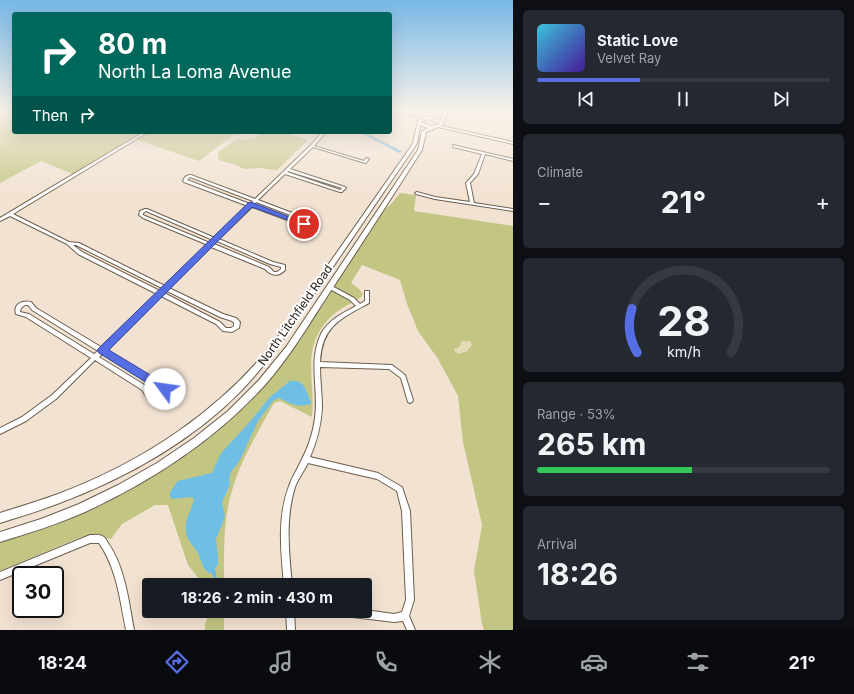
<!DOCTYPE html>
<meta charset="utf-8">
<style>
body{margin:0;font-family:Inter,sans-serif;background:#242831;color:#f1f3f6;height:100vh;display:flex;flex-direction:column;font-size:15px;white-space:nowrap}
*{box-sizing:border-box;margin:0}
p{font-size:13px;color:#9ea1a6}
.icon{flex:none;width:22px;height:22px;fill:none;stroke:currentColor;stroke-width:2;stroke-linecap:round;stroke-linejoin:round}
.map{position:relative;flex:1;overflow:hidden}
.side{display:flex;flex-direction:column;gap:10px;padding:10px;background:#0d0f14;width:341px}
.side>*{flex:none}
.hud{position:absolute;left:12px;top:12px;width:380px;height:122px;border-radius:4px;box-shadow:0 4px 16px #0002;background:#00695c;color:#fff;overflow:hidden}
.speed{position:absolute;left:12px;top:566px;display:flex;gap:8px;font-size:20px;font-weight:700;text-align:center}
.speed>*{display:grid;place-content:center;width:52px;height:52px;border-radius:50%;background:#171b24;box-shadow:0 4px 16px #0002;line-height:1}
.speed .limit{border:2px solid #111;border-radius:6px;background:#fff;color:#111}
.pin{position:absolute;display:grid;place-items:center;width:34px;height:34px;color:#fff;margin:-17px;border:2px solid #fff;border-radius:50%;box-shadow:0 1px 4px #0007}
.me{position:absolute;width:44px;margin:-22px;rotate:301deg;stroke-linejoin:round;filter:drop-shadow(0 0 3px #0008)}
.turn{display:flex;align-items:center;gap:14px;height:84px;padding:0 20px;font-size:18px}
.turn .icon{width:52px;height:52px;stroke-width:2.5}
.turn b{display:block;font-size:28px;line-height:34px}
.then{display:flex;align-items:center;height:38px;padding:0 20px;background:#0003;gap:8px;font-size:15px}
.big{font-size:30px;font-weight:700;line-height:1.1}
.side .widget{flex:1;display:flex;flex-direction:column;justify-content:center;gap:6px;min-width:0;padding:0 14px;border-radius:6px;background:#242831}
.side .dial{align-items:center;gap:0}
.dial svg{height:104px;overflow:visible;fill:none;stroke:#363941;stroke-width:7;stroke-linecap:round;text-anchor:middle}
.dial text{fill:#f1f3f6;stroke:none}
.song{display:flex;align-items:center;gap:12px}
.cover{width:48px;height:48px;border-radius:6px;background:linear-gradient(135deg,hsl(190 70% 55%),hsl(260 70% 35%))}
.played{height:4px;border-radius:2px;background:linear-gradient(90deg,#566ee4 35%,#363941 35%)}
.keys{display:flex;justify-content:space-around;direction:ltr}
.heat{display:flex;justify-content:space-between;align-items:center;font-size:22px;direction:ltr}
.charge{height:6px;border-radius:3px;background:linear-gradient(90deg,#34c759 53%,#363941 0)}
.trip{position:absolute;left:142px;top:578px;width:230px;height:40px;border-radius:4px;background:#171b24;box-shadow:0 4px 16px #0002;font-weight:700;line-height:40px;text-align:center}
.tab-bar{display:flex;height:64px;justify-content:space-around;align-items:center;background:#090b0e;color:#9ea1a6}
.tab-bar .icon{width:28px;height:28px}
.tab-bar .current{color:#566ee4}
.tab-bar b{font-size:18px;color:#f1f3f6}
main{display:flex;flex:1;min-height:0}
.map>svg:first-child{display:block}
.green{fill:#c3c683}
.sand{fill:#e5dcb7}
.water{fill:#6fbee4}
.lines{fill:none;stroke-linecap:round;stroke-linejoin:round}
.canal{fill:#6fbee4;fill-rule:evenodd}
.minor-casing{stroke:#6b5e4e;stroke-width:2}
.secondary-casing{stroke:#6b5e4e;stroke-width:2}
.minor{fill:#fff;fill-rule:evenodd}
.secondary{fill:#fff;fill-rule:evenodd}
.route{fill:#566ee4;stroke:#384894}
.labels{text-anchor:middle;dominant-baseline:central;stroke-width:4;stroke-linejoin:round;paint-order:stroke}
.street-label{font-size:12px;fill:#251f19;stroke:#fff}
</style>
<main>
<div class="map">
<svg width="513" height="630" viewBox="0 0 513 630">
<rect width="100%" height="100%" fill="#f2e2d1"/>
<path class="green" d="M 0,111 L 14,111 L 14,132 L 237,132 L 199,161 L 135,139 L 75,175 L 41,161 L 0,183 Z
M 285,133 L 308,140 L 277,170 L 259,168 L 244,169 L 234,164 L 221,161 L 218,158 L 218,152 L 237,139 L 247,140 L 250,138 L 254,139 L 260,134 Z
M 400,193 L 416,195 L 414,211 L 513,226 L 513,630 L 484,630 L 482,624 L 474,571 L 482,525 L 463,442 L 458,396 L 438,359 L 418,331 L 407,304 L 400,280 L 362,265 L 351,283 L 359,289 L 363,294 L 361,297 C 352,303 341,308 333,315 C 299,346 316,378 312,417 L 280,401 L 274,403 C 258,432 241,459 232,491 C 223,518 224,557 224,585 L 204,585 L 188,565 L 168,505 L 155,505 L 122,524 L 111,539 L 100,536 L 88,535 L 71,541 L 0,571 L 0,541 C 17,536 35,531 52,525 C 130,496 215,446 268,381 C 286,359 301,335 317,312 C 338,279 359,246 381,213 L 391,204 Z
M 210,611 L 224,611 L 224,630 L 205,630 L 205,625 Z"/>
<path class="sand" d="M 462,341 L 470,341 L 472,345 L 467,351 L 459,354 L 455,352 L 454,349 L 459,347 Z"/>
<path class="water" d="M 290,381 C 302,380 304,385 308,395 C 309,399 311,399 311,404 C 296,408 292,404 279,398 L 274,400 L 258,421 L 240,460 L 231,472 L 229,478 L 230,484 L 222,503 L 225,515 L 224,520 L 216,539 L 218,557 L 218,565 L 215,568 L 218,585 L 214,585 C 214,568 210,577 204,568 C 201,564 201,558 198,553 C 194,546 187,541 186,532 C 184,519 192,511 194,499 L 191,497 L 173,499 L 170,497 L 170,492 L 178,481 L 212,473 L 220,455 L 224,450 L 248,424 L 270,397 Z"/>
<g class="lines">
<path class="canal" d="M 6,111 L 14,111 L 14,112 L 0,114 L 0,112 Z
M 359,132 L 364,132 L 403,152 L 399,153 Z"/>
<defs>
<path id="minor" d="M 390,111 L 394,111 L 426,118 L 425,119 L 390,112 Z
M 437,125 L 513,142 L 513,144 L 438,127 L 437,126 Z
M 144,132 L 148,132 L 13,214 L 69,242 L 79,243 L 165,286 L 208,245 L 143,218 L 139,215 L 140,211 L 145,209 L 147,209 L 215,238 L 248,206 L 184,182 L 183,181 L 185,177 L 189,175 L 191,175 L 255,199 L 311,145 L 322,132 L 326,132 L 314,146 L 364,161 L 366,158 L 369,159 L 366,163 L 365,163 L 313,147 L 290,169 L 345,187 L 346,188 L 342,192 L 340,192 L 285,174 L 258,200 L 308,219 L 316,221 L 319,225 C 315,229 311,228 306,227 L 252,207 L 219,239 L 273,262 L 285,265 L 285,270 C 279,277 271,276 265,269 L 211,247 L 169,288 L 223,314 L 236,318 L 240,322 L 239,328 L 232,332 L 223,331 L 216,324 L 161,296 L 106,350 L 151,378 L 163,381 L 168,389 C 162,400 160,402 148,399 L 142,390 L 95,360 L 56,399 L 26,421 L 0,434 L 0,428 L 22,417 L 52,395 L 91,358 L 26,317 L 16,314 C 13,304 22,300 31,302 L 36,308 L 101,347 L 157,294 L 78,254 L 67,244 L 10,216 L 0,221 L 0,218 ZM 288,171 L 342,188 L 340,190 L 287,172 ZM 190,177 L 253,201 L 250,204 L 187,180 ZM 256,202 L 306,221 L 314,223 L 315,225 L 312,226 L 308,225 L 254,205 ZM 146,211 L 213,240 L 210,243 L 145,216 L 143,215 L 143,213 ZM 217,241 L 270,264 L 281,267 L 281,269 L 277,272 L 274,272 L 269,267 L 214,244 ZM 73,245 L 76,245 L 162,288 L 160,291 L 82,252 ZM 167,291 L 220,317 L 232,321 L 234,323 L 234,326 L 231,328 L 226,328 L 220,322 L 164,293 ZM 25,305 L 28,305 L 32,310 L 98,351 L 94,354 L 29,314 L 20,312 L 21,308 ZM 102,354 L 148,382 L 159,385 L 162,389 L 157,395 L 152,394 L 146,386 L 99,357 Z
M 453,145 L 513,159 L 513,161 L 485,154 L 478,174 L 470,183 L 474,203 L 513,209 L 513,211 L 435,199 L 416,194 L 415,193 L 417,192 L 435,197 L 470,202 L 466,183 L 474,174 L 482,154 L 453,147 Z
M 330,285 L 354,298 L 360,304 L 365,301 L 365,291 L 369,291 L 369,303 C 340,319 322,326 320,362 L 392,365 L 405,375 L 413,400 L 412,402 L 410,403 L 408,402 L 401,378 L 389,369 L 320,367 C 320,380 322,394 322,408 C 321,425 317,441 310,457 L 378,473 L 402,487 L 410,511 L 414,600 L 409,616 L 415,630 L 407,630 L 403,621 L 394,622 L 336,615 L 333,614 L 332,611 L 365,610 L 394,614 L 402,612 L 406,600 L 402,511 L 397,491 L 377,479 L 308,463 C 304,471 298,479 295,487 C 285,519 289,553 292,585 L 284,585 C 281,552 277,517 289,486 C 292,477 297,470 301,461 C 308,448 313,433 315,418 C 319,390 308,361 321,334 C 328,320 343,313 356,306 L 350,300 L 328,288 L 328,286 Z
M 90,535 C 94,535 99,534 102,536 C 105,537 107,541 108,543 C 125,567 129,602 134,630 L 126,630 C 120,600 117,569 99,543 L 90,543 L 0,580 L 0,572 Z
M 286,611 L 294,611 L 295,630 L 287,630 Z"/>
<path id="secondary" d="M 437,111 L 441,111 L 441,113 L 432,118 L 441,120 L 444,111 L 448,111 L 443,125 L 426,132 L 422,150 C 392,197 361,245 330,292 C 309,324 290,357 264,386 C 215,440 152,481 85,512 C 58,524 29,533 0,542 L 0,532 L 41,519 L 79,504 L 118,485 L 157,463 L 194,438 L 228,411 L 259,380 L 286,347 L 418,150 L 422,131 L 428,128 L 420,125 L 417,143 L 414,148 C 381,195 350,243 317,290 C 293,326 271,360 241,391 C 191,442 124,479 57,504 C 39,511 19,517 0,523 L 0,513 C 19,507 39,501 58,494 C 143,462 222,410 277,338 L 410,148 L 413,143 L 418,121 C 423,116 434,117 437,111 ZM 427,119 L 440,123 L 439,124 L 430,126 L 421,122 Z"/>
</defs>
<use href="#minor" class="minor-casing"/>
<use href="#secondary" class="secondary-casing"/>
<use href="#minor" class="minor"/>
<use href="#secondary" class="secondary"/>
</g>
<linearGradient id="sky" x2="0" y2="1"><stop stop-color="#77b8e6"/><stop offset="0.56" stop-color="#f9f2ea"/><stop offset="1" stop-color="#f9f2ea" stop-opacity="0"/></linearGradient>
<rect width="513" height="199" fill="url(#sky)"/>
<path class="route" d="M 251,202 L 308,224 L 307,225 L 302,225 L 252,207 L 109,350 L 152,376 L 165,379 L 170,389 L 169,392 L 165,394 L 161,392 L 158,386 L 147,383 L 99,353 L 97,350 L 99,348 L 248,203 Z"/>
<g class="labels">
<g class="street-label">
<text transform="translate(295 315) rotate(-55)">North Litchfield Road</text>
</g>
</g>
</svg>
<div class="speed"><div class="limit">30</div></div>
<div class="pin" style="left:304px;top:224px;background:#d93025"><svg class="icon" aria-label="arrive" viewBox="0 0 24 24"><path d="M6 21V4h12l-3 4 3 4H6"/></svg></div>
<svg class="me" style="left:165px;top:389px" viewBox="-20 -20 40 40"><circle r="19" fill="#fff"/><path d="M0-13L10 11 0 6-10 11z" fill="#566ee4"/></svg>
<div class="trip">18:26 · 2 min · 430 m</div>
<div class="hud">
<div class="turn"><svg class="icon" aria-label="right" viewBox="0 0 24 24"><path d="M7 20v-9h11M14 6l5 5-5 5"/></svg><div><b>80 m</b>North La Loma Avenue</div></div>
<div class="then">Then<svg class="icon" aria-label="right" viewBox="0 0 24 24"><path d="M7 20v-9h11M14 6l5 5-5 5"/></svg></div>
</div>
</div>
<section class="side">
<div class="widget">
<div class="song"><i class="cover"></i><div><b>Static Love</b><p>Velvet Ray</p></div></div>
<div class="played"></div>
<div class="keys"><svg class="icon" aria-label="previous" viewBox="0 0 24 24"><path d="M18 5L8 12l10 7zM5 5v14"/></svg><svg class="icon" aria-label="pause" viewBox="0 0 24 24"><path d="M8 5v14M16 5v14"/></svg><svg class="icon" aria-label="next" viewBox="0 0 24 24"><path d="M6 5l10 7-10 7zM19 5v14"/></svg></div>
</div>
<div class="widget"><p>Climate</p>
<div class="heat"><a>−</a><b class="big">21°</b><a>+</a></div>
</div>
<div class="widget dial"><svg viewBox="0 0 100 80">
<path d="M14 69A42 42 0 1 1 86 69"/>
<path d="M14 69A42 42 0 0 1 10 35" stroke="#566ee4"/>
<text x="50" y="56" font-size="32" font-weight="700">28</text>
<text x="50" y="72" font-size="11">km/h</text>
</svg></div>
<div class="widget"><p>Range · 53%</p><b class="big">265 km</b><div class="charge"></div></div>
<div class="widget"><p>Arrival</p><b class="big">18:26</b></div>
</section>
</main>
<nav class="tab-bar">
<b>18:24</b>
<svg class="icon current" aria-label="directions" viewBox="0 0 24 24"><path d="M12 3l9 9-9 9-9-9zM9 14v-3h6M13 9l2 2-2 2"/></svg>
<svg class="icon" aria-label="music" viewBox="0 0 24 24"><path d="M9 18V5l10-2v13"/><circle cx="6" cy="18" r="3"/><circle cx="16" cy="16" r="3"/></svg>
<svg class="icon" aria-label="phone" viewBox="0 0 24 24"><path d="M5 4h4l2 5-3 2q2 4 5 5l2-3 5 2v4C11 20 4 13 5 4z"/></svg>
<svg class="icon" aria-label="climate" viewBox="0 0 24 24"><path d="M12 3v18M4 7l16 10M4 17L20 7"/></svg>
<svg class="icon" aria-label="car" viewBox="0 0 24 24"><path d="M5 17H2v-5l4-1 3-4h7l3 4 3 1v5h-3M9 17h6M6 11h13"/><circle cx="7" cy="17" r="2"/><circle cx="17" cy="17" r="2"/></svg>
<svg class="icon" aria-label="filters" viewBox="0 0 24 24"><path d="M4 7h16M4 17h16"/><circle cx="9" cy="7" r="2"/><circle cx="15" cy="17" r="2"/></svg>
<b>21°</b>
</nav>
